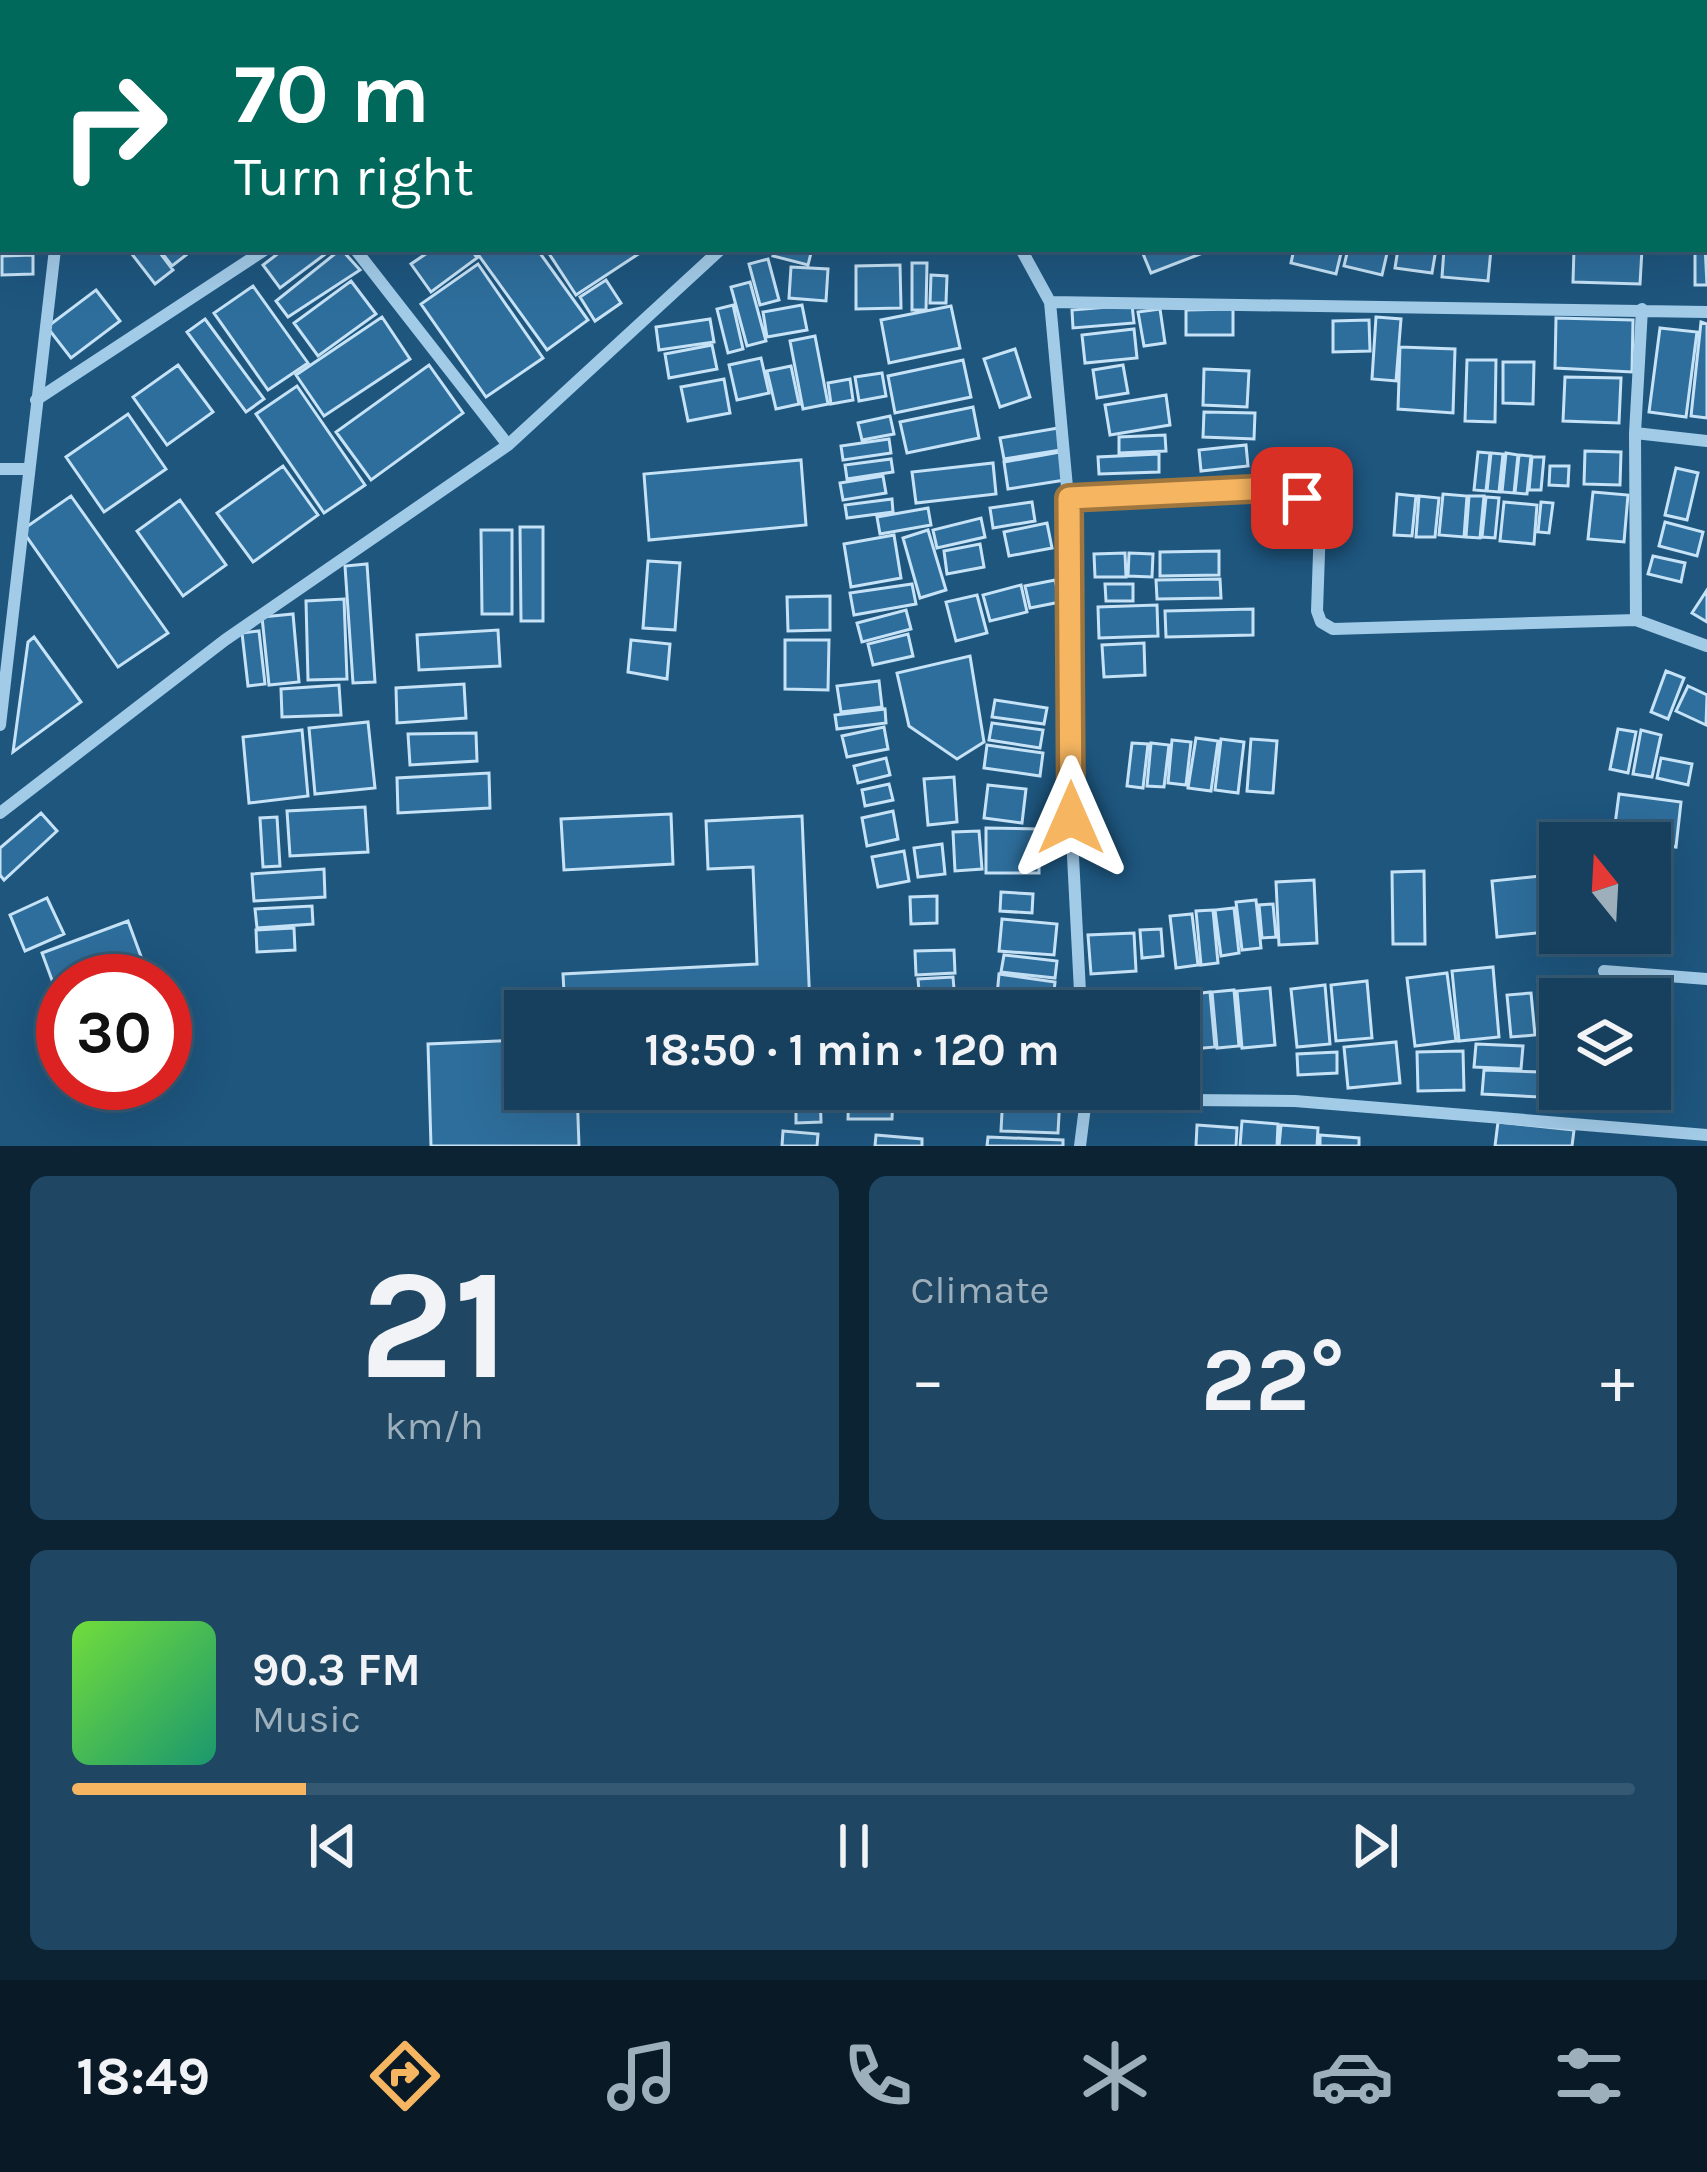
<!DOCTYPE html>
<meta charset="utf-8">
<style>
body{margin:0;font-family:Karla,sans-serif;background:#1f4764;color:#f1f3f6;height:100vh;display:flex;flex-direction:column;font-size:45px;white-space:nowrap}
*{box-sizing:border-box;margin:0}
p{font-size:39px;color:#9eafbc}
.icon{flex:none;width:66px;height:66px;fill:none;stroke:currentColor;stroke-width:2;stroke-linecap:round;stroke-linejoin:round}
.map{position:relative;height:1146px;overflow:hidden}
.sheet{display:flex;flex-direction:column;gap:30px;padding:30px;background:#0c2334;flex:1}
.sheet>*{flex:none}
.hud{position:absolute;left:0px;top:0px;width:1707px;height:252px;box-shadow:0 12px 48px #0002,0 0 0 3px #355973;background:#00695c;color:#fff;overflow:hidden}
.needle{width:78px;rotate:342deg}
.fabs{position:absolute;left:1539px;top:822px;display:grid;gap:24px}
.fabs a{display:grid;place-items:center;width:132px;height:132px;border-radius:0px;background:#16405e;box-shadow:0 12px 48px #0002,0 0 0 3px #355973;font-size:60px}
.speed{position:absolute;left:36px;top:954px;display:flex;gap:24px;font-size:60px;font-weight:700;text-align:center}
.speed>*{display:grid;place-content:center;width:156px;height:156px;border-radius:50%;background:#16405e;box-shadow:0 12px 48px #0002,0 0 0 3px #355973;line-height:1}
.speed .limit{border:18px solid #d22;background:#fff;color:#111}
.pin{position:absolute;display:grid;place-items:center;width:102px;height:102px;color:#fff;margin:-51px;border-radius:24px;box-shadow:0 6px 18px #0006}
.me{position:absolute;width:132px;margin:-66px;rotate:0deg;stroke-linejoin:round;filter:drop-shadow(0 0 9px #0008)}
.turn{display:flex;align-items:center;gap:42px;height:252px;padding:0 36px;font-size:54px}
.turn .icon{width:156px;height:156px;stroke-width:2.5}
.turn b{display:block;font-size:84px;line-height:102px}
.big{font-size:90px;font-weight:700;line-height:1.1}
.sheet .widget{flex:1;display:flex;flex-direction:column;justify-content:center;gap:18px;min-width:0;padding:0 42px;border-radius:18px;background:#1f4764}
.sheet .dial{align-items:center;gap:0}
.dial b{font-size:156px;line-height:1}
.song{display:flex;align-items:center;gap:36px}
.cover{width:144px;height:144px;border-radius:18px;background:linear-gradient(135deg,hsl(100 70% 55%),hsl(160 70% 35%))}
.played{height:12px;border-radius:6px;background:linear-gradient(90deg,#f6b661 15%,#355973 15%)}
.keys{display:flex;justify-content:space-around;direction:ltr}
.heat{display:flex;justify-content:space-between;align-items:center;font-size:66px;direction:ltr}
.sheet .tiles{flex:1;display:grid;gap:30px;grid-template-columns:1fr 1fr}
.widget:last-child{grid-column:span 2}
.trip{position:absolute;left:504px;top:990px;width:696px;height:120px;border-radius:0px;background:#16405e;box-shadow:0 12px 48px #0002,0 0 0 3px #355973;font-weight:700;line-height:120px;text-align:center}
.tab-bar{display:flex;height:192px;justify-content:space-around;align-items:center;background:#091a26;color:#9eafbc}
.tab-bar .icon{width:84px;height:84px}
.tab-bar .on{color:#f6b661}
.tab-bar b{font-size:54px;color:#f1f3f6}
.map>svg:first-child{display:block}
.building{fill:#2e6e9c;stroke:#c6e2f6;stroke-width:3}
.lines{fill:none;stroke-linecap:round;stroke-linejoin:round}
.minor{stroke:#a2cbe8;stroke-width:12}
.route-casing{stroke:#a0763f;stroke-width:30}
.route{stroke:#f6b661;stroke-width:21}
</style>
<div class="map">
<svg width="1707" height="1146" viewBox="0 0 1707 1146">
<rect width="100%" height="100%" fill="#1e567e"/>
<path class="building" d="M 691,0 L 791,0 L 794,3 L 693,3 Z
M 1157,0 L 1288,0 L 1157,3 Z
M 1531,0 L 1628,0 L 1531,3 Z
M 1704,225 L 1707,285 L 1695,285 L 1695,249 L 1704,249 Z
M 128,249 L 157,249 L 173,270 L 155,284 Z
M 159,249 L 181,249 L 186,255 L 172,266 Z
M 284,249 L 332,249 L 280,288 L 263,265 Z
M 341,249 L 360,270 L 288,317 L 276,301 Z
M 433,249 L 471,249 L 477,258 L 431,292 L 411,264 Z
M 483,249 L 537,249 L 588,320 L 547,350 L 477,253 Z
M 546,249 L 646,249 L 576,295 Z
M 775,249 L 812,249 L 808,265 L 773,256 Z
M 1141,249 L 1207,249 L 1208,251 L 1151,273 Z
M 1294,249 L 1342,249 L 1336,274 L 1291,263 Z
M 1348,249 L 1388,249 L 1382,275 L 1344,266 Z
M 1398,249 L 1436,249 L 1432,273 L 1395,268 Z
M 1444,249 L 1491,249 L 1488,281 L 1442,277 Z
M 1574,249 L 1642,249 L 1640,284 L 1573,282 Z
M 33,255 L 33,274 L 2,275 L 2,256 Z
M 768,259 L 779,300 L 760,305 L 749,264 Z
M 912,263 L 927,263 L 926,310 L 912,310 Z
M 478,264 L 543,358 L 486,397 L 421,304 Z
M 900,265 L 901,308 L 856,309 L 856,266 Z
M 791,267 L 828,269 L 826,301 L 789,298 Z
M 931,275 L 947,276 L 946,303 L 930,303 Z
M 606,280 L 621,303 L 595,321 L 580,297 Z
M 351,281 L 376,314 L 318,356 L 294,323 Z
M 750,282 L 766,341 L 747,346 L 731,287 Z
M 253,286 L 308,363 L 268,390 L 214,313 Z
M 96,290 L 120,321 L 71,358 L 47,327 Z
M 733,305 L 743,349 L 728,353 L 717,309 Z
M 802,305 L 807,330 L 767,337 L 763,312 Z
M 1132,305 L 1134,323 L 1073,328 L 1072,310 Z
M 951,306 L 960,348 L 889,363 L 881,320 Z
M 1160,309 L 1165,343 L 1144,346 L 1138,312 Z
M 1233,309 L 1233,335 L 1186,335 L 1186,310 Z
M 382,317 L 410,359 L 324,416 L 296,375 Z
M 1376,317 L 1401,319 L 1396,381 L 1372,379 Z
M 1556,318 L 1633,320 L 1632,372 L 1555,368 Z
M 205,319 L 264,399 L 246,412 L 187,332 Z
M 710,319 L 714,342 L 659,350 L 656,327 Z
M 1369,320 L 1370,351 L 1333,352 L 1333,321 Z
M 1701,322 L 1707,324 L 1707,418 L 1691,416 Z
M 1660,328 L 1697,332 L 1686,417 L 1649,412 Z
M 1134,329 L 1137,358 L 1085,363 L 1082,335 Z
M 815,336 L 828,404 L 803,409 L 790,341 Z
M 712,345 L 717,369 L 669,378 L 665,354 Z
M 1400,347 L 1455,349 L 1453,413 L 1398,409 Z
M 1015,349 L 1030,397 L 1000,407 L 984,359 Z
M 761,358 L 769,393 L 737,400 L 729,365 Z
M 963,360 L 971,397 L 895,413 L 888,376 Z
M 1467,360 L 1496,360 L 1495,422 L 1465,421 Z
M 1503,362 L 1534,362 L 1533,404 L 1503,403 Z
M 178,365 L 213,412 L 167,445 L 133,397 Z
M 429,365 L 463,413 L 371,480 L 336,432 Z
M 1123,365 L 1128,393 L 1097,398 L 1093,370 Z
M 791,366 L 799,404 L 776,409 L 767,371 Z
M 1204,369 L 1249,371 L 1247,407 L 1203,405 Z
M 882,373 L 886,396 L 859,401 L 855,377 Z
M 1565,377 L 1621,378 L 1619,423 L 1563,421 Z
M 724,379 L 730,413 L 688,421 L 681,387 Z
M 850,379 L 853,400 L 831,404 L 828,383 Z
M 297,386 L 365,485 L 324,513 L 256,414 Z
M 1166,395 L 1170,425 L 1110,435 L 1105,405 Z
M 973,407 L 979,438 L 907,453 L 900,422 Z
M 1204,412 L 1255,413 L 1254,439 L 1203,437 Z
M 128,414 L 166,469 L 104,512 L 66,457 Z
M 890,416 L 894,434 L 862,440 L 858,423 Z
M 1058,428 L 1061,450 L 1004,459 L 1000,438 Z
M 1165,435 L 1166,451 L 1119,453 L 1119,437 Z
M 889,439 L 891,453 L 843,460 L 841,446 Z
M 1246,445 L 1248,466 L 1201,471 L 1199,450 Z
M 1585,451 L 1621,452 L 1620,485 L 1584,484 Z
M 1060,452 L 1065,480 L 1008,489 L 1004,462 Z
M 1478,452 L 1490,453 L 1486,491 L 1474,490 Z
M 1491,453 L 1503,454 L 1499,492 L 1487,491 Z
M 1506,453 L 1518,455 L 1514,493 L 1502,492 Z
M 1159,454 L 1159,472 L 1099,474 L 1098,457 Z
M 1519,455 L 1531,456 L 1527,494 L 1515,493 Z
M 1532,457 L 1544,457 L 1541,490 L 1529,490 Z
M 891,459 L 893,472 L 847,479 L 845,465 Z
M 801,460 L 806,525 L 649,540 L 644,474 Z
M 993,463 L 996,494 L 916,503 L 912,472 Z
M 283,466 L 318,515 L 253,562 L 217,513 Z
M 1550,466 L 1569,466 L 1568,486 L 1549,485 Z
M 1676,468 L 1698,473 L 1687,520 L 1665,515 Z
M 883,476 L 886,493 L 843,500 L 840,483 Z
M 1593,492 L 1628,495 L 1624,542 L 1588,539 Z
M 1397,494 L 1416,496 L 1412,536 L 1394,535 Z
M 1443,494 L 1467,496 L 1464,537 L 1439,535 Z
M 71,496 L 168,633 L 118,667 L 22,530 Z
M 1419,496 L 1439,498 L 1435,537 L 1416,537 Z
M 1469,496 L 1484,496 L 1480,538 L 1466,537 Z
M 1486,497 L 1499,498 L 1495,538 L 1482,537 Z
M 892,499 L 893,512 L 847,518 L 845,505 Z
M 180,500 L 226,565 L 183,596 L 137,531 Z
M 1032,502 L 1035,521 L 993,528 L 990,508 Z
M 1504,502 L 1537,505 L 1534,544 L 1500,541 Z
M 1541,502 L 1553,503 L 1549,533 L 1538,532 Z
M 928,508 L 931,525 L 880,534 L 877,517 Z
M 981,518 L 985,537 L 937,548 L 933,530 Z
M 1665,522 L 1703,532 L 1697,556 L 1659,546 Z
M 1047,523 L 1052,548 L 1009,556 L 1004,532 Z
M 520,527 L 543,527 L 543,621 L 521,621 Z
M 481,530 L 512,530 L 512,614 L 482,614 Z
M 928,530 L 946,590 L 920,598 L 903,538 Z
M 894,535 L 901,578 L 851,587 L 844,544 Z
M 980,544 L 984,567 L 947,574 L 944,551 Z
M 1219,551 L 1219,575 L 1160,576 L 1160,552 Z
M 1125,553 L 1126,577 L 1095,577 L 1094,554 Z
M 1129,553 L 1153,554 L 1152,577 L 1128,576 Z
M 1653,556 L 1685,563 L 1681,582 L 1648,574 Z
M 648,561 L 680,563 L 675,630 L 643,628 Z
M 367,564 L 375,682 L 353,683 L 345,566 Z
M 1220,579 L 1221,598 L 1157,599 L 1156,580 Z
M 1055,580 L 1060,602 L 1030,608 L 1025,586 Z
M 912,584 L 916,604 L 854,615 L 850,593 Z
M 1105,584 L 1133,584 L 1133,601 L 1106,601 Z
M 1021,585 L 1027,612 L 990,621 L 983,595 Z
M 1707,590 L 1707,622 L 1692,613 Z
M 977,595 L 987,633 L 956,641 L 946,602 Z
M 830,596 L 830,630 L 788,631 L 787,597 Z
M 344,599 L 347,679 L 308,680 L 306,601 Z
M 1157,605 L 1158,636 L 1099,638 L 1098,607 Z
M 1253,609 L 1253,635 L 1166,637 L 1165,611 Z
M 906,610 L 911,629 L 862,642 L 857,623 Z
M 293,614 L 299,682 L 269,685 L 262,617 Z
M 498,630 L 500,666 L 419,670 L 417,635 Z
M 259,631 L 265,684 L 248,686 L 242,633 Z
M 908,634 L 913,656 L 873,665 L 868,644 Z
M 34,637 L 81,702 L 13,752 L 28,642 Z
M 631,640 L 670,644 L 667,679 L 628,672 Z
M 785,640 L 829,640 L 828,690 L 785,689 Z
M 1144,643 L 1145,675 L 1104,677 L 1102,645 Z
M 970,656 L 984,742 L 957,759 L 909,726 L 897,673 Z
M 1666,671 L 1684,678 L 1668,719 L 1651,712 Z
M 879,681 L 882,707 L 841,712 L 837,686 Z
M 464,684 L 466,718 L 397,723 L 396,688 Z
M 339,685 L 341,715 L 282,717 L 281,689 Z
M 1688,686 L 1707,695 L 1706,725 L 1676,711 Z
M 995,700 L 1047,708 L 1044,724 L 992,717 Z
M 885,709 L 886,723 L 837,729 L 835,715 Z
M 368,722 L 375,788 L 315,794 L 309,728 Z
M 992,723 L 1043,730 L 1040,748 L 989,740 Z
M 884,727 L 888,749 L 847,757 L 842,736 Z
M 1618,729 L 1636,732 L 1628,773 L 1610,769 Z
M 302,730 L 308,796 L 249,803 L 243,737 Z
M 1641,730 L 1661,735 L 1652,777 L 1633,774 Z
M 476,733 L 477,761 L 410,765 L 408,734 Z
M 1196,738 L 1218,741 L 1211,791 L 1188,788 Z
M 1221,739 L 1244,742 L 1238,793 L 1215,790 Z
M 1251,739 L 1277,741 L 1273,793 L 1247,791 Z
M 1172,740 L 1191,742 L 1186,785 L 1168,783 Z
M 1132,743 L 1148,744 L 1143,788 L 1127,786 Z
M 1151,743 L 1169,745 L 1164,787 L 1147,786 Z
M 987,745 L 1043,753 L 1040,776 L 984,768 Z
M 886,758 L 890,775 L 858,783 L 854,766 Z
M 1661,758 L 1692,764 L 1688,785 L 1657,778 Z
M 489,773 L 490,808 L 398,813 L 397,778 Z
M 954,777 L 957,822 L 928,825 L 924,779 Z
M 889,784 L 893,800 L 865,806 L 862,790 Z
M 988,785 L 1026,789 L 1022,823 L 984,818 Z
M 1619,794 L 1681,802 L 1676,847 L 1613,840 Z
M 365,807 L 368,852 L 290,856 L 287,811 Z
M 893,811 L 898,839 L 867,846 L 862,818 Z
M 41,813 L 57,831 L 4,880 L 0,875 L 0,848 Z
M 671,814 L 673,864 L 564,870 L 561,819 Z
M 802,816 L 810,1007 L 565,1011 L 563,974 L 757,964 L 753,867 L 708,869 L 706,821 Z
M 277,817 L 280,866 L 263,867 L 260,818 Z
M 986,828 L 1039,829 L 1039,873 L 986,873 Z
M 979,831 L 982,869 L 955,871 L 953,832 Z
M 942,844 L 945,874 L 918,877 L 914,848 Z
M 1650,850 L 1670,853 L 1666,891 L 1650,889 Z
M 904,851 L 909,881 L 878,887 L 872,857 Z
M 324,869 L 325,897 L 254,901 L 252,874 Z
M 1424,871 L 1425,944 L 1393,944 L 1392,872 Z
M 1541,876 L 1547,932 L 1497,937 L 1492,881 Z
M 1314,880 L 1317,943 L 1279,945 L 1276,882 Z
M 1001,892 L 1033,894 L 1032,913 L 1000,911 Z
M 937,896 L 937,923 L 911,924 L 910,897 Z
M 47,898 L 64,934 L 25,951 L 10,915 Z
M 1256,900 L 1261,948 L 1242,950 L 1236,902 Z
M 1273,904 L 1276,937 L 1262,938 L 1259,905 Z
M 312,906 L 313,924 L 257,928 L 255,909 Z
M 1234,908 L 1239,953 L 1221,956 L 1215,910 Z
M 1213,910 L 1218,963 L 1201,965 L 1196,911 Z
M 1192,914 L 1198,965 L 1176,968 L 1170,916 Z
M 1002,919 L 1057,924 L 1054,955 L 999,951 Z
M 128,921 L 150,981 L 63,981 L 63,1010 L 42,953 Z
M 294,928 L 295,950 L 257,952 L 256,930 Z
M 1161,929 L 1163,956 L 1142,958 L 1140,930 Z
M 1134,933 L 1136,971 L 1091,974 L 1088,935 Z
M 1602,933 L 1627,933 L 1626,945 L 1601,942 Z
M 954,950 L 955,973 L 916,975 L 915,951 Z
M 1004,955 L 1057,961 L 1055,978 L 1001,972 Z
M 1493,967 L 1499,1037 L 1459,1041 L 1452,971 Z
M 1447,973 L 1456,1041 L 1415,1046 L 1407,978 Z
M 999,974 L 1055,982 L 1053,1003 L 997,996 Z
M 953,977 L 955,1001 L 920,1003 L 918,979 Z
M 1367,981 L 1372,1038 L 1336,1041 L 1331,985 Z
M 1325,985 L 1330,1044 L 1297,1047 L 1291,989 Z
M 1270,988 L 1275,1045 L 1242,1048 L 1237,991 Z
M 1234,990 L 1239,1046 L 1217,1048 L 1212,992 Z
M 1210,992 L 1215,1047 L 1181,1050 L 1176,996 Z
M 1531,993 L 1535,1035 L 1511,1037 L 1507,995 Z
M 1166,1003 L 1167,1011 L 1120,1011 L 1120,1008 Z
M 525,1040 L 525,1089 L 577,1089 L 579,1146 L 431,1146 L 428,1044 Z
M 1396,1042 L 1400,1083 L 1348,1088 L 1344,1047 Z
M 1476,1044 L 1523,1046 L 1521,1069 L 1474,1067 Z
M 1463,1051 L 1464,1090 L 1418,1091 L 1417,1052 Z
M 1337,1052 L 1337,1073 L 1298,1075 L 1297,1054 Z
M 1484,1070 L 1541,1072 L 1540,1097 L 1482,1094 Z
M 796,1089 L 820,1089 L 821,1122 L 796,1123 Z
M 849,1089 L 893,1089 L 892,1119 L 848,1119 Z
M 1003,1093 L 1060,1096 L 1058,1133 L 1001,1131 Z
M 1242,1121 L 1278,1124 L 1277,1146 L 1240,1146 Z
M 1498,1122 L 1574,1130 L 1572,1146 L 1495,1146 Z
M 1197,1125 L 1237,1128 L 1236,1146 L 1196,1146 Z
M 1281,1125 L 1318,1128 L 1317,1146 L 1279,1146 Z
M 783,1131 L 818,1134 L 817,1146 L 782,1146 Z
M 876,1135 L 922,1139 L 922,1146 L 875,1146 Z
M 1320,1135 L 1359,1138 L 1359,1146 L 1320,1146 Z
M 988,1137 L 1063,1140 L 1063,1146 L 987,1146 Z"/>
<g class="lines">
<path class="minor" d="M 205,0 L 206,3
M 146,3 L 147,0
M 599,3 L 603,0
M 989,3 L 993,0
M 355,249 L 508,445
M 1021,249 L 1050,302 L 1068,498 L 1071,818 L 1081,1011
M 1050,302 L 1707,312
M 1642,309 L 1635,433 L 1636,620 L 1707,646
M 36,400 L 266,249
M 1635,433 L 1707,441
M 0,469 L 29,469
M 1068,498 L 1272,487 L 1302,498 L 1320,524 L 1317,611 L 1321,622 L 1333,629 L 1636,620
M 0,725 L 55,249
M 0,813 L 225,640 L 508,445 L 721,249
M 1604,971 L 1707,979
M 815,1002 L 1081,1009
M 1080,1146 L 1086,1099 L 1295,1101 L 1707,1135"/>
</g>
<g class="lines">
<defs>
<path id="route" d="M 1071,818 L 1069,498 L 1272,488 L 1302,498"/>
</defs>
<use href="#route" class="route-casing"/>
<use href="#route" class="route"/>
</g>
</svg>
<div class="fabs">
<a><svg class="needle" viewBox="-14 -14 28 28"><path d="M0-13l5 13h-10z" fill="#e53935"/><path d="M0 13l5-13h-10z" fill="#9eafbc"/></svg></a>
<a><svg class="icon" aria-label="layers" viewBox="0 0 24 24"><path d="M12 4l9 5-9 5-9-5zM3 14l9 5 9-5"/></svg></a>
</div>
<div class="speed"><div class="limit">30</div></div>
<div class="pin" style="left:1302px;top:498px;background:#d93025"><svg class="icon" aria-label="arrive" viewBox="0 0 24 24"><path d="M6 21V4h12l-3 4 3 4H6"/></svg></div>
<svg class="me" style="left:1071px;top:818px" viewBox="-20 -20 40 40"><path d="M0-17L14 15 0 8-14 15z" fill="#f6b661" stroke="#fff" stroke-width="4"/></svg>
<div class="trip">18:50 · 1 min · 120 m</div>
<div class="hud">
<div class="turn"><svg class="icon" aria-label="right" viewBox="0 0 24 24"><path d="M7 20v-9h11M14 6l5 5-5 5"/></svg><div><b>70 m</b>Turn right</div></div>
</div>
</div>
<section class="sheet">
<div class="tiles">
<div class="widget dial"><b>21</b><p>km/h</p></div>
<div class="widget"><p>Climate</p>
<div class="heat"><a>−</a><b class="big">22°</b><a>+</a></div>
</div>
<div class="widget">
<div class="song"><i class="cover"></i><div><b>90.3 FM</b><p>Music</p></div></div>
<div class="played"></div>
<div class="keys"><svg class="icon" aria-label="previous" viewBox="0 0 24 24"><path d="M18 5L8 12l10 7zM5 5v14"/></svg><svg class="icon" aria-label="pause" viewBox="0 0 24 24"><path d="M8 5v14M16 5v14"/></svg><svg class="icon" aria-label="next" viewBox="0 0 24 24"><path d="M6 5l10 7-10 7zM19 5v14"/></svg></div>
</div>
</div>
</section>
<nav class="tab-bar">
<b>18:49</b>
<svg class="icon on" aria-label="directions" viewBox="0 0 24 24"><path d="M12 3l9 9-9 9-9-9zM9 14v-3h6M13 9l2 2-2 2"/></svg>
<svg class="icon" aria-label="music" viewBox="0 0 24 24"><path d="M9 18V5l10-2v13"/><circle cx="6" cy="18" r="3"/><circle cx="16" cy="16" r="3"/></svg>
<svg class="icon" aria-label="phone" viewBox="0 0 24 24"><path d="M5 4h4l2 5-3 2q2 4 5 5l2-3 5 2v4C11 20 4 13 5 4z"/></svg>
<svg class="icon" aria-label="climate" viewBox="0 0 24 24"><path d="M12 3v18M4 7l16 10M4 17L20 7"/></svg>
<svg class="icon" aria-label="car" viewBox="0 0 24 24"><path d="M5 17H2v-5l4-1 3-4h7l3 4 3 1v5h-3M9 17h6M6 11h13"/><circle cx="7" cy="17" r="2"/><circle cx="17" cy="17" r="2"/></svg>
<svg class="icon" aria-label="filters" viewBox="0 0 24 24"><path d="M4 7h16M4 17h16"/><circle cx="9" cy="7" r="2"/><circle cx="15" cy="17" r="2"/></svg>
</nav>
